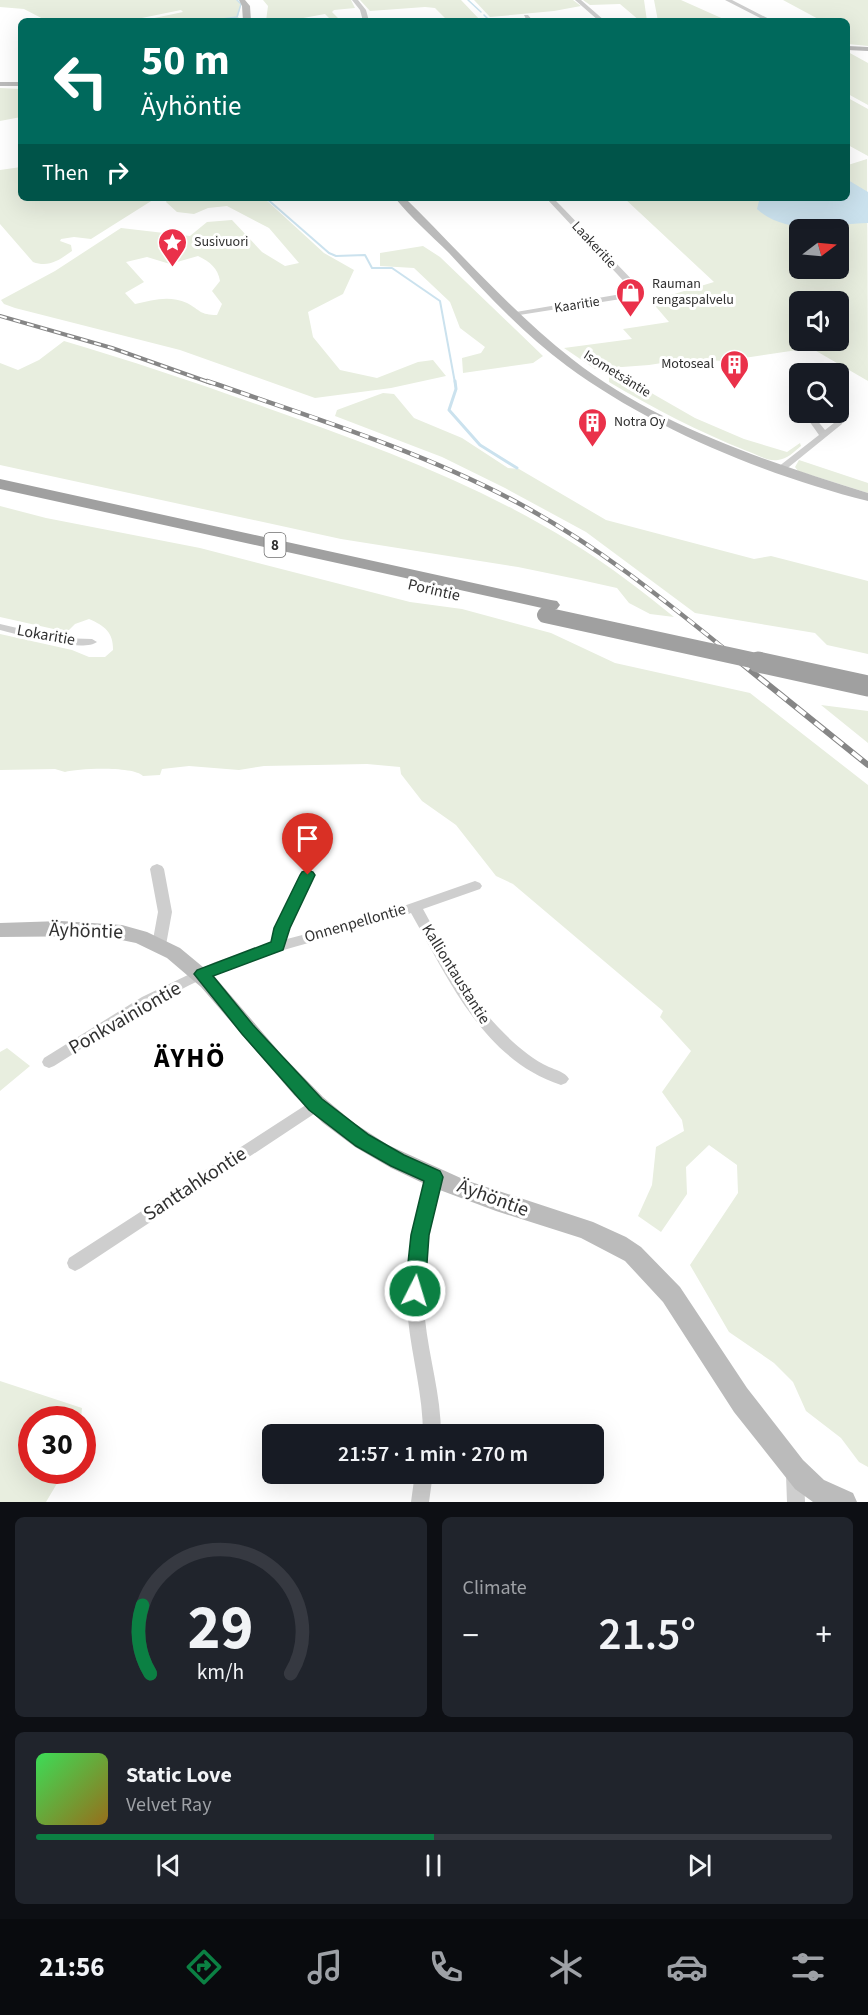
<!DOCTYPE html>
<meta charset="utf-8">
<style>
body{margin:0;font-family:"Source Sans 3",sans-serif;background:#20242c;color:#f1f3f6;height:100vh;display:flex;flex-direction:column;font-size:22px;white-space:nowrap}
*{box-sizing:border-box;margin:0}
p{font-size:20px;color:#9ea1a6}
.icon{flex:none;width:33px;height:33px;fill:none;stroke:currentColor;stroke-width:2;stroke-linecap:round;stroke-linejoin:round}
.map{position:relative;height:1502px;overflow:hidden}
.panel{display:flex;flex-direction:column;gap:15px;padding:15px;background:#0d0f14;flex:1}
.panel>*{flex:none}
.banner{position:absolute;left:18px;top:18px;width:832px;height:183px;border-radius:9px;box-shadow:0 6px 24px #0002;background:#00695c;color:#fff;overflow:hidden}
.needle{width:39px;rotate:74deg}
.controls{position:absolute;left:789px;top:219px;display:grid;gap:12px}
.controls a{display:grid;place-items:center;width:60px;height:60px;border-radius:9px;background:#171b24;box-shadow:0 6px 24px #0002;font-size:30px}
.speed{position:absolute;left:18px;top:1406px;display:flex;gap:12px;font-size:30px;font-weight:700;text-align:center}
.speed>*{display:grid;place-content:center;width:78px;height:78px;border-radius:50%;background:#171b24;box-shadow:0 6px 24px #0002;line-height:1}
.speed .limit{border:9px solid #d22;background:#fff;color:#111}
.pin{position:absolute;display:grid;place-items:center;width:51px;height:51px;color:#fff;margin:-62px -26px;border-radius:50% 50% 50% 0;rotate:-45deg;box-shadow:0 0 6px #0007}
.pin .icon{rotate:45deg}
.me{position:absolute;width:66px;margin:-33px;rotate:5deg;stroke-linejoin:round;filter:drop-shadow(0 0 4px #0008)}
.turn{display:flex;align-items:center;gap:21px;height:126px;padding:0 24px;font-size:27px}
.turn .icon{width:78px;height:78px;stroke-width:2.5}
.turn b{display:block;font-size:42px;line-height:51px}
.then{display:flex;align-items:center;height:57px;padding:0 24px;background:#0003;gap:12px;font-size:22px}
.big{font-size:45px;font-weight:600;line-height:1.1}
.panel .widget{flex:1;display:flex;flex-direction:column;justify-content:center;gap:9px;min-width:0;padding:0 21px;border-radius:9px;background:#20242c}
.panel .dial{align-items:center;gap:0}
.dial svg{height:156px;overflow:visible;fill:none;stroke:#363941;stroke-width:7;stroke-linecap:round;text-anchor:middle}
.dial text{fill:#f1f3f6;stroke:none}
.song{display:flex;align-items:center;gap:18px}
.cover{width:72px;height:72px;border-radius:9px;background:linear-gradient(135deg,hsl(130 70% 55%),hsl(40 70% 35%))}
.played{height:6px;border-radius:3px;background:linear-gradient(90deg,#0b8043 50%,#363941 50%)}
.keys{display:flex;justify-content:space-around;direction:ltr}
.heat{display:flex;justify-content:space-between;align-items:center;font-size:33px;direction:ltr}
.panel .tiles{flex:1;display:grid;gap:15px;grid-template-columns:1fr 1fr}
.widget:last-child{grid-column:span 2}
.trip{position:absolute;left:262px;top:1424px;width:342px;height:60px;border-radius:9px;background:#171b24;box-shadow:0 6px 24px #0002;font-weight:600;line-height:60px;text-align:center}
.dock{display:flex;height:96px;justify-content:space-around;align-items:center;background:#090b0e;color:#9ea1a6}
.dock .icon{width:42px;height:42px}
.dock .active{color:#0b8043}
.dock b{font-size:27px;color:#f1f3f6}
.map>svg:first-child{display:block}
.green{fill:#e8eedf;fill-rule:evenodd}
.water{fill:#cbe2ee}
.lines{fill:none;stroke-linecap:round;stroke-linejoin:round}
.stream-far2{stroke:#cbe2ee;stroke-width:1.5}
.stream-far1{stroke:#cbe2ee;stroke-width:2}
.stream{stroke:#cbe2ee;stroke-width:3}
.minor{fill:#cecece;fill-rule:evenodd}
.secondary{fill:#bbb;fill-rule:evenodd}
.trunk{fill:#a0a0a0;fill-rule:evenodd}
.rail-far2-casing{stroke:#868686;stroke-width:4}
.rail-far1-casing{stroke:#868686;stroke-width:4.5}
.rail-casing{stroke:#868686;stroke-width:6}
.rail-far2{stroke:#fff;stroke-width:2;stroke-dasharray:7;stroke-linecap:butt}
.rail-far1{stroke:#fff;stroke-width:3;stroke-dasharray:9;stroke-linecap:butt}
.rail{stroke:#fff;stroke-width:4;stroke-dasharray:12;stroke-linecap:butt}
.trunk-bridge-far1{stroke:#a0a0a0;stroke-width:16}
.trunk-bridge{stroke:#a0a0a0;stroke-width:21}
.route{fill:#0b8043;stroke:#07532c;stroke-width:1.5}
.labels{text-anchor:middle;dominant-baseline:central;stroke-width:6;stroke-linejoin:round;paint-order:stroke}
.far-poi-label{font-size:14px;fill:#313131;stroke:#fff;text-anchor:start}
.far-street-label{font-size:14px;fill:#313131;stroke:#fff}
.shield{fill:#fff;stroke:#6f6f6f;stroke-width:1.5}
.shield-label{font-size:15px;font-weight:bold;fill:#313131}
.street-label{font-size:16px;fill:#313131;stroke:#fff}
.near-street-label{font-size:20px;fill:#313131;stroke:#fff}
.near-district-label{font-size:27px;font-weight:bold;letter-spacing:1.5px;fill:#000;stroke:#fff}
</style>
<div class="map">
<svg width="868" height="1502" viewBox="0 0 868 1502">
<rect width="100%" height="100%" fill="#fff"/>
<path class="green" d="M 0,0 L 237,0 L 241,4 L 238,17 L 242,21 L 140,21 L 183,12 L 181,10 L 127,21 L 47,21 L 24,9 L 0,7 Z
M 263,0 L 351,0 L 355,8 L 334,10 L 332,12 L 341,21 L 327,21 L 329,18 L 325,14 L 287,21 L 266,21 L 268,6 Z
M 360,0 L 461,0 L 481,21 L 448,21 L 435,8 L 425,7 L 370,11 Z
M 474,0 L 573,0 L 581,6 L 554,11 L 490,17 Z
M 583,0 L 644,0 L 647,21 L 640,21 L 620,4 L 590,5 Z
M 654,0 L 681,0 L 728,21 L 658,21 Z
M 783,0 L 868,0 L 868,46 L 848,44 L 848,21 L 822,21 Z
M 848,52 L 868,63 L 868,105 L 848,94 Z
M 0,88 L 21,89 L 21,117 L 0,121 Z
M 848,98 L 868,109 L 868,156 L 848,145 Z
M 867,159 L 868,381 L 811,348 L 724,361 L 688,359 L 649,365 L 595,369 L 564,348 L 632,339 L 623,329 L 669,322 L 651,301 L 714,282 L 624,198 L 848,198 L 848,165 ZM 800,230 L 838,230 L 838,268 L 800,268 ZM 800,302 L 838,302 L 838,340 L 800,340 Z
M 21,167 L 21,198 L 156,198 L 91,239 L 74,237 L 61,239 L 60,241 L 71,245 L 72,251 C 59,260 49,268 33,262 L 0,224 L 0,170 Z
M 168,198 L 264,198 L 324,253 L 354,270 L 343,294 L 308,312 L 313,337 L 340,370 L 377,378 L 418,362 L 433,360 L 446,376 L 391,388 L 315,398 L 180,350 L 15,308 L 4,304 L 1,300 L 55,271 L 121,228 L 190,236 L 207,222 L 232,220 L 262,252 L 285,266 L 299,263 L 269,228 L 227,206 L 208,208 L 194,214 L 177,212 L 166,202 ZM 198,256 C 210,262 218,268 220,281 L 212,291 L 222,304 L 217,315 C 200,315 200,310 187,303 C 169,295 153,300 135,304 L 125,293 L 144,282 L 126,262 L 147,257 L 170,264 Z
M 423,246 L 440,257 L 543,356 L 533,363 L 463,373 L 462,358 L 481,353 L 485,347 L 460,328 L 450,302 L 414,268 L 380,266 L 380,253 Z
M 64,341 C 132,361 200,384 267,408 C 372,445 476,483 571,542 C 607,564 641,590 674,617 L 650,614 L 629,603 L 617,588 L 581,580 L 518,567 L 341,539 L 0,465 L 0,363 L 18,370 L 39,360 Z
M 620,375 L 695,418 L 744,439 L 787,452 L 800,443 L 801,446 C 794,452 787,459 778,460 C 768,462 756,454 747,451 C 699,432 653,408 609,382 L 609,377 Z
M 383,393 L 394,394 L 414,418 L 462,438 L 508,468 L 519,469 L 606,520 L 754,559 L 771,556 L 868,581 L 868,654 L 827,645 L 815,633 L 695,613 L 586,532 L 505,488 L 442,457 L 335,416 L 337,410 Z
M 799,460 L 868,483 L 868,493 L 798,471 L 795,467 Z
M 0,506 L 46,518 L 200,548 L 410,602 L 462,609 L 551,633 L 615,663 L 750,693 L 868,785 L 868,1467 L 859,1462 L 841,1438 L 806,1411 L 793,1382 L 774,1363 L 729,1332 L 690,1265 L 738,1193 L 737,1165 L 709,1145 L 686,1167 L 687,1194 L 661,1232 L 638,1216 L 652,1185 L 656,1147 L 684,1131 L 682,1120 L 662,1092 L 691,1051 L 660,1017 L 663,1011 L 513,884 L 496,876 L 456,825 L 422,801 L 401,774 L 400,767 L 367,764 L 264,766 L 239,770 L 189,766 L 162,769 L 160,775 L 143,776 C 134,766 79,768 65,772 L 55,769 L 0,770 L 0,634 L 72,650 L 89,657 L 105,657 L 113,650 C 113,632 105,626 89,619 L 75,624 L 67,632 L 0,617 Z
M 821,705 L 868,711 L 868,743 Z
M 7,1048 L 30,1066 L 0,1091 L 0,1052 Z
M 0,1381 L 82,1408 L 81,1419 L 32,1419 L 32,1470 L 65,1470 L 46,1502 L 0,1502 Z"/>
<path class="water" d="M 848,180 L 868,192 L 868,223 C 831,224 786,236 757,209 L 759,201 L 754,198 L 848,198 Z"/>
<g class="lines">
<path class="stream-far2" d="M 468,0 L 481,12
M 484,15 L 490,21
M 207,21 L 237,17 L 241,4 L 237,0"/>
<path class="stream-far1" d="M 266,198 L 329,253 L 336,256 L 365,255 L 372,268 L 392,268 L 440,301 L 455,383"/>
<path class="stream" d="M 455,381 L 456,389 L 449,410 L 480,445 L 517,468"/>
<path class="minor" d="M 352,0 L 358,0 L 366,10 L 369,21 L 363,21 L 360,10 Z
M 575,0 L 581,0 L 605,21 L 599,21 Z
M 725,0 L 732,0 L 773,21 L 766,21 Z
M 524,15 L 528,15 L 533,21 L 527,21 Z
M 546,198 L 553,198 L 561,206 L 639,287 L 640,296 L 513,316 L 512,314 L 516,312 L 633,292 L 632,290 Z
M 814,412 L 838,412 L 843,419 L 842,424 L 784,471 L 778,471 L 778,467 L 819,435 L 807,418 ZM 820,417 L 832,417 L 834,419 L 834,423 L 825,430 L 816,419 Z
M 0,624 L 60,638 L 92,639 L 97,642 C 83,653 19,635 0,630 Z
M 157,864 L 162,866 L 164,869 L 172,912 L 166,945 L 164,949 L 159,950 L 154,949 L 152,945 L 158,912 L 150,869 L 152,866 Z
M 308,870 L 313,872 L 315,875 L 289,928 L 287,939 L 375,916 L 475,881 L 480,883 L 482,886 L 480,889 L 423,909 C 445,949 466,994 498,1027 C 513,1043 530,1058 549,1067 C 556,1070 565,1072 569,1079 L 566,1083 L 561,1085 C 483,1059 449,980 411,913 C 350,934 287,946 226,969 C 165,993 110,1031 54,1066 L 49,1068 L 44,1066 L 42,1062 L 44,1058 L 142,997 L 215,962 L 272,943 L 275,928 L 301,875 L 303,872 Z
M 315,1099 L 320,1100 L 323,1105 L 320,1110 L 81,1268 L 75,1271 L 69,1268 L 67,1263 L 69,1258 Z
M 434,1170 L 440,1172 L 442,1177 C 431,1223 421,1271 425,1319 C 429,1358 441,1395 441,1434 L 423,1434 C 423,1395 412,1358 408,1319 C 404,1271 415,1223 426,1177 L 428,1172 Z
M 795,1466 L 802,1468 L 804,1475 L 805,1502 L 787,1502 L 786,1475 L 788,1468 Z
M 415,1473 L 433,1473 L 429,1502 L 411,1502 Z"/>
<path class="secondary" d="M 239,0 L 245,0 L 250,6 L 251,21 L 243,21 L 242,6 Z
M 848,46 L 868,47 L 868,51 L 848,50 Z
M 0,82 L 21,82 L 21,86 L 0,86 Z
M 395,198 L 405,198 C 460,252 511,311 572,359 C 657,426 766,461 868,493 L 868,501 C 767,476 651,428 567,366 C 523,334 486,293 449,253 C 431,235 411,218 395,198 Z
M 61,921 L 122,925 L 147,932 L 180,948 L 215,977 L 281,1054 L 323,1097 L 354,1123 L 388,1145 L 465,1180 L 593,1222 L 626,1237 L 641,1247 L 680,1287 L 747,1388 L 803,1460 L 824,1480 L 853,1493 L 857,1502 L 813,1502 L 795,1489 L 734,1412 L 663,1302 L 625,1261 L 581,1238 L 496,1211 L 429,1186 L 391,1168 L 355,1147 L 323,1123 L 294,1095 L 201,987 L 167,958 L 136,943 L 102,936 L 0,937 L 0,923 Z"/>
<path class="trunk" d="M 0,479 L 551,600 L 557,601 L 560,605 L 557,609 L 551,610 L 0,489 Z"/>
<defs>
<path id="rail-far2" d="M 0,316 L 112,348 L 211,383"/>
<path id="rail-far1" d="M 207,381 C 311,417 424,452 520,504 C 603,549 669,604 742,663"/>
<path id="rail" d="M 740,662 L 868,765"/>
</defs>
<use href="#rail-far2" class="rail-far2-casing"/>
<use href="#rail-far1" class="rail-far1-casing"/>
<use href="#rail" class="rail-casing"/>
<use href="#rail-far2" class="rail-far2"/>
<use href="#rail-far1" class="rail-far1"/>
<use href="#rail" class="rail"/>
<path class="trunk-bridge-far1" d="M 545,615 L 765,663"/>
<path class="trunk-bridge" d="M 758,662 L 868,686"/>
</g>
<path class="route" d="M 308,870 L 313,872 L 315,875 L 290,928 L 283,950 L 213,976 L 253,1025 L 322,1099 L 369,1135 L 404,1155 L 440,1171 L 443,1177 L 429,1235 L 425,1291 L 422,1297 L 415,1300 L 408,1297 L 405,1291 L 411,1235 L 424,1181 L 391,1166 L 356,1146 L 309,1110 L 242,1034 L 194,974 L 197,970 L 271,942 L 274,928 L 300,875 L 302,872 Z"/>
<defs>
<symbol id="sight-pin" viewBox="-11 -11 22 30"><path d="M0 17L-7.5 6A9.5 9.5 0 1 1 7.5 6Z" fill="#ea314a" stroke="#fff"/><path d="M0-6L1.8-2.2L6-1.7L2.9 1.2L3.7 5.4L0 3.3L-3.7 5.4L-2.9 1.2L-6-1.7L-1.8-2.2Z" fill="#fff"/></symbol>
<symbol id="shop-pin" viewBox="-11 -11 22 30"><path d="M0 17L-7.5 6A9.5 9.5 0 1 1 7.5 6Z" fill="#ea314a" stroke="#fff"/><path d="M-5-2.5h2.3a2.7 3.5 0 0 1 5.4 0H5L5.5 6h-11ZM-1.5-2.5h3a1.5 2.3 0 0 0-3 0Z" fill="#fff"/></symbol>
<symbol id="building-pin" viewBox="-11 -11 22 30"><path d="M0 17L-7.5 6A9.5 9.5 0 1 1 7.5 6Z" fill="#ea314a" stroke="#fff"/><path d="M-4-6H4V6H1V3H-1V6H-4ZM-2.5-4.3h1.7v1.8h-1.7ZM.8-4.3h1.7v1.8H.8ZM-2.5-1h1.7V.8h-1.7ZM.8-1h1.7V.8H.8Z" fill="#fff"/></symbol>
</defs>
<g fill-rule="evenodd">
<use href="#sight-pin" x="156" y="226" width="33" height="45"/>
<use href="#shop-pin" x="614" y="276" width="33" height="45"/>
<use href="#building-pin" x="718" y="348" width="33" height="45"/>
<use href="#building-pin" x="576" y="406" width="33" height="45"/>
</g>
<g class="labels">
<g class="far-poi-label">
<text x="194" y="242">Susivuori</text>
<text x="652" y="284">Rauman<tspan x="652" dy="16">rengaspalvelu</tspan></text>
<text x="714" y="364" text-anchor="end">Motoseal</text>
<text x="614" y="422">Notra Oy</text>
</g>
<g class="far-street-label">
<text transform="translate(594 245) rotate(47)">Laakeritie</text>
<text transform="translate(577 305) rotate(-9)">Kaaritie</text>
<text transform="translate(617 374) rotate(32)">Isometsäntie</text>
</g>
<rect class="shield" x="264.5" y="533" width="21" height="24" rx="4.5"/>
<g class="shield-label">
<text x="275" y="545">8</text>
</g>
<g class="street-label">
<text transform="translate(434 590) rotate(13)">Porintie</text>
<text transform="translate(46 635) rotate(10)">Lokaritie</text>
<text transform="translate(355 923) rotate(-16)">Onnenpellontie</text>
<text transform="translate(456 974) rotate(58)">Kalliontaustantie</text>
</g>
<g class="near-street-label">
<text transform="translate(86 931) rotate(2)">Äyhöntie</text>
<text transform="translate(125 1018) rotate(-30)">Ponkvainiontie</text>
<text transform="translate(195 1184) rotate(-33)">Santtahkontie</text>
<text transform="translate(493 1198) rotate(20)">Äyhöntie</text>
</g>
<g class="near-district-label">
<text x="190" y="1058">ÄYHÖ</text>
</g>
</g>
</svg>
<div class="controls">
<a><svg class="needle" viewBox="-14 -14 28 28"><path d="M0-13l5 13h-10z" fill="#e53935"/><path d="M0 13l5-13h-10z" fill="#9ea1a6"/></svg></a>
<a><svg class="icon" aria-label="sound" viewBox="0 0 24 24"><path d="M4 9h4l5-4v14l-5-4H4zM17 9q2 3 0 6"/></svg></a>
<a><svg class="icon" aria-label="search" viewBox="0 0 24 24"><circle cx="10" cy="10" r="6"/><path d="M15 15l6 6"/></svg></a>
</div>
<div class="speed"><div class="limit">30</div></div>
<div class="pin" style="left:308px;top:875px;background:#d93025"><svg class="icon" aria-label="arrive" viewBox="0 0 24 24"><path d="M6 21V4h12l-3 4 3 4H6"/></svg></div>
<svg class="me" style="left:415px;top:1291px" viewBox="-20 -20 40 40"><circle r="17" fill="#0b8043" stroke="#fff" stroke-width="3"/><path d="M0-11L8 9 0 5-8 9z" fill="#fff"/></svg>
<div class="trip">21:57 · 1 min · 270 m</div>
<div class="banner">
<div class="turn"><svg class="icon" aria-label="left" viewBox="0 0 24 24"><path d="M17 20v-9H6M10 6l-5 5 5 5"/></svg><div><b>50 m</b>Äyhöntie</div></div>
<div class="then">Then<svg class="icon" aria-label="right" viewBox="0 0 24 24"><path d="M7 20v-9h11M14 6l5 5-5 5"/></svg></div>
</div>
</div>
<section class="panel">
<div class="tiles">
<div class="widget dial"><svg viewBox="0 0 100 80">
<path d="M14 69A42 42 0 1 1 86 69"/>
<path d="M14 69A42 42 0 0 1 10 34" stroke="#0b8043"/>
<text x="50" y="56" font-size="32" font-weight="700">29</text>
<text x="50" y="72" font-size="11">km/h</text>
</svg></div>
<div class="widget"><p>Climate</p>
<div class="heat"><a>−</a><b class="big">21.5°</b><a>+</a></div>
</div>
<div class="widget">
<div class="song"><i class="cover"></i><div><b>Static Love</b><p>Velvet Ray</p></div></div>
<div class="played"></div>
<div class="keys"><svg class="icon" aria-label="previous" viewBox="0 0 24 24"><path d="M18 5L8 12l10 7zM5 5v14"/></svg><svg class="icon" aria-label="pause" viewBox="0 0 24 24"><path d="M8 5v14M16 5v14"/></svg><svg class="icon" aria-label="next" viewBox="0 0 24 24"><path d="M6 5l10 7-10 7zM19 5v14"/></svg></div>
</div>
</div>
</section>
<nav class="dock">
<b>21:56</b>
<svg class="icon active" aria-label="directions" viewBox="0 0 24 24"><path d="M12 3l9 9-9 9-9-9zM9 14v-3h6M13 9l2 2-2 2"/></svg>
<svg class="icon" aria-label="music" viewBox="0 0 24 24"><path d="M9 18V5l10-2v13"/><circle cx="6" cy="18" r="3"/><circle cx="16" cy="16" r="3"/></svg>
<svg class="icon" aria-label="phone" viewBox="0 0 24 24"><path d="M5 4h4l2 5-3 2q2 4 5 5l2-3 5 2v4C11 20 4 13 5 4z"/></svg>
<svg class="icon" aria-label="climate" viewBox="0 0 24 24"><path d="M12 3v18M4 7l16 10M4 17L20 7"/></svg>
<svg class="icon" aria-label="car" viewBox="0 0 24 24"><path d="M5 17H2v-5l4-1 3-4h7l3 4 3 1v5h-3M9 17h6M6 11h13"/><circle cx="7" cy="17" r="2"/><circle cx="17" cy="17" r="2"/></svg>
<svg class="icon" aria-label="filters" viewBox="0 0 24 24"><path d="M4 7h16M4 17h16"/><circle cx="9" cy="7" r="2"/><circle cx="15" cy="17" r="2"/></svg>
</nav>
